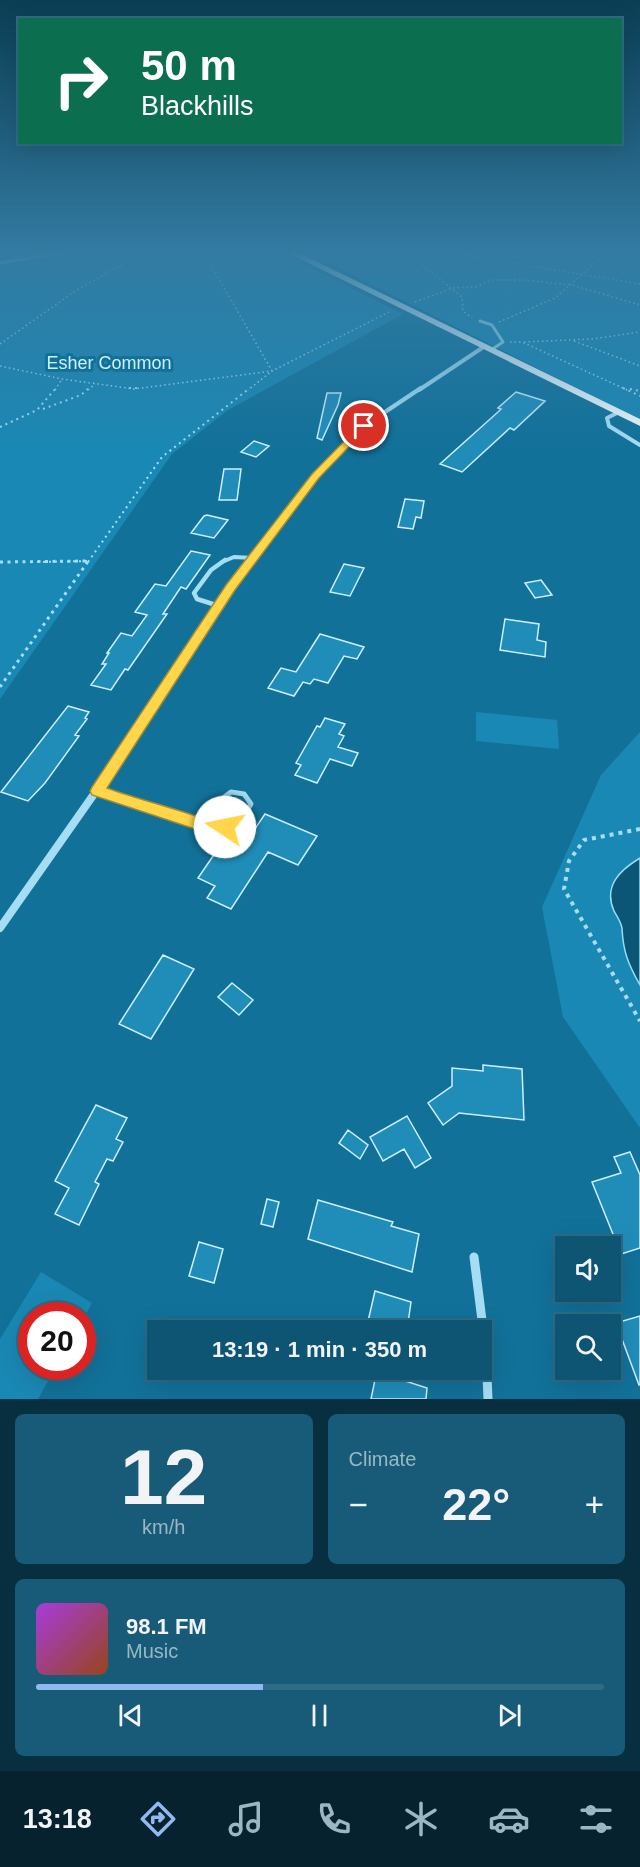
<!DOCTYPE html>
<meta charset="utf-8">
<style>
body{margin:0;font-family:Helvetica,sans-serif;background:#175b78;color:#f1f3f6;height:100vh;display:flex;flex-direction:column;font-size:22px;white-space:nowrap}
*{box-sizing:border-box;margin:0}
p{font-size:20px;color:#9bb7c4}
.icon{flex:none;width:33px;height:33px;fill:none;stroke:currentColor;stroke-width:2;stroke-linecap:round;stroke-linejoin:round}
.map{position:relative;height:1399px;overflow:hidden}
.sheet{display:flex;flex-direction:column;gap:15px;padding:15px;background:#082f3f;flex:1}
.sheet>*{flex:none}
.top-card{position:absolute;left:18px;top:18px;width:604px;height:126px;border-radius:0px;box-shadow:0 6px 24px #0002,0 0 0 2px #2e6b85;background:#0b6e4f;color:#fff;overflow:hidden}
.controls{position:absolute;left:555px;top:1236px;display:grid;gap:12px}
.controls a{display:grid;place-items:center;width:66px;height:66px;border-radius:0px;background:#0e5573;box-shadow:0 6px 24px #0002,0 0 0 2px #2e6b85;font-size:30px}
.speed{position:absolute;left:18px;top:1302px;display:flex;gap:12px;font-size:30px;font-weight:700;text-align:center}
.speed>*{display:grid;place-content:center;width:78px;height:78px;border-radius:50%;background:#0e5573;box-shadow:0 6px 24px #0002,0 0 0 2px #2e6b85;line-height:1}
.speed .limit{border:9px solid #d22;background:#fff;color:#111}
.pin{position:absolute;display:grid;place-items:center;width:51px;height:51px;color:#fff;margin:-26px;border:3px solid #fff;border-radius:50%;box-shadow:0 2px 6px #0007}
.me{position:absolute;width:66px;margin:-33px;rotate:281deg;stroke-linejoin:round;filter:drop-shadow(0 0 4px #0008)}
.turn{display:flex;align-items:center;gap:21px;height:126px;padding:0 24px;font-size:27px}
.turn .icon{width:78px;height:78px;stroke-width:2.5}
.turn b{display:block;font-size:42px;line-height:51px}
.big{font-size:45px;font-weight:700;line-height:1.1}
.sheet .widget{flex:1;display:flex;flex-direction:column;justify-content:center;gap:9px;min-width:0;padding:0 21px;border-radius:9px;background:#175b78}
.sheet .dial{align-items:center;gap:0}
.dial b{font-size:78px;line-height:1}
.song{display:flex;align-items:center;gap:18px}
.cover{width:72px;height:72px;border-radius:9px;background:linear-gradient(135deg,hsl(280 70% 55%),hsl(20 70% 35%))}
.played{height:6px;border-radius:3px;background:linear-gradient(90deg,#90b9f0 40%,#2e6b85 40%)}
.keys{display:flex;justify-content:space-around;direction:ltr}
.heat{display:flex;justify-content:space-between;align-items:center;font-size:33px;direction:ltr}
.sheet .tiles{flex:1;display:grid;gap:15px;grid-template-columns:1fr 1fr}
.widget:last-child{grid-column:span 2}
.trip{position:absolute;left:147px;top:1320px;width:345px;height:60px;border-radius:0px;background:#0e5573;box-shadow:0 6px 24px #0002,0 0 0 2px #2e6b85;font-weight:700;line-height:60px;text-align:center}
.menu{display:flex;height:96px;justify-content:space-around;align-items:center;background:#06222e;color:#9bb7c4}
.menu .icon{width:42px;height:42px}
.menu .current{color:#90b9f0}
.menu b{font-size:27px;color:#f1f3f6}
.map>svg:first-child{display:block}
.green{fill:#1a88b4}
.water{fill:#0b5576;stroke:#96ddf7;stroke-width:1.5}
.lines{fill:none;stroke-linecap:round;stroke-linejoin:round}
.stream{stroke:#96ddf7;stroke-width:3}
.building{fill:#208db9;stroke:#cdf0fe;stroke-width:1.5}
.path-far3{stroke:#a5def4;stroke-width:1.5;stroke-dasharray:1.5 3;stroke-linecap:butt}
.path-far2{stroke:#a5def4;stroke-width:2;stroke-dasharray:2 4;stroke-linecap:butt}
.path-far1{stroke:#a5def4;stroke-width:3;stroke-dasharray:3 4.5;stroke-linecap:butt}
.path{stroke:#a5def4;stroke-width:4;stroke-dasharray:4 5;stroke-linecap:butt}
.lane-far3{stroke:#a5def4;stroke-width:3}
.lane-far2{stroke:#a5def4;stroke-width:4}
.lane-far1{stroke:#a5def4;stroke-width:4.5}
.lane{stroke:#a5def4;stroke-width:5}
.street-far4{stroke:#a5def4;stroke-width:4}
.street-far3{stroke:#a5def4;stroke-width:4.5}
.street-far2{stroke:#a5def4;stroke-width:6}
.street-far1{stroke:#a5def4;stroke-width:8}
.street{stroke:#a5def4;stroke-width:9}
.primary{fill:#f1faff;fill-rule:evenodd}
.route{fill:#ffd54a;stroke:#a68a30;stroke-width:1.5}
.labels{text-anchor:middle;dominant-baseline:central;stroke-width:6;stroke-linejoin:round;paint-order:stroke}
.far-park-label{font-size:18px;fill:#cdf0fe;stroke:#127199}
</style>
<div class="map">
<svg width="640" height="1399" viewBox="0 0 640 1399">
<rect width="100%" height="100%" fill="#127199"/>
<path class="green" d="M 0,253 L 281,253 L 403,314 L 228,410 L 172,454 L 0,699 Z
M 310,253 L 640,253 L 640,419 L 602,401 Z
M 476,712 L 557,720 L 559,749 L 476,741 Z
M 640,732 L 640,1128 L 563,1017 L 542,907 L 601,775 Z
M 41,1272 L 92,1303 L 83,1320 L 82,1316 L 32,1316 L 32,1366 L 56,1367 L 38,1399 L 0,1399 L 0,1339 Z"/>
<path class="water" d="M 640,858 L 640,985 C 628,964 623,951 622,928 C 621,922 617,916 614,911 C 603,886 620,870 640,858 Z"/>
<g class="lines">
<path class="stream" d="M 0,263 L 59,253"/>
</g>
<path class="building" d="M 516,392 L 545,401 L 514,430 L 510,428 L 462,472 L 440,464 L 498,412 L 501,409 L 498,408 Z
M 327,393 L 341,393 L 338,405 L 322,440 L 317,438 Z
M 254,441 L 269,446 L 256,457 L 241,452 Z
M 224,469 L 241,469 L 237,500 L 219,500 Z
M 405,499 L 424,501 L 421,518 L 416,517 L 413,529 L 398,527 Z
M 207,515 L 228,520 L 214,538 L 191,533 L 204,516 Z
M 191,551 L 210,555 L 186,589 L 181,587 L 163,614 L 167,614 L 128,670 L 125,669 L 111,690 L 91,685 L 106,664 L 102,664 L 109,653 L 107,653 L 121,633 L 132,636 L 147,615 L 135,612 L 155,584 L 166,586 Z
M 344,564 L 364,568 L 350,596 L 330,592 Z
M 541,580 L 552,595 L 535,598 L 525,583 Z
M 505,619 L 539,624 L 537,640 L 546,642 L 545,657 L 500,650 Z
M 320,634 L 364,647 L 357,659 L 344,656 L 328,683 L 314,679 L 310,684 L 303,682 L 294,696 L 268,688 L 281,668 L 296,672 Z
M 68,706 L 89,712 L 85,718 L 87,719 L 75,735 L 79,736 L 45,783 L 28,801 L 1,792 Z
M 325,718 L 345,724 L 339,734 L 344,736 L 338,747 L 358,753 L 352,766 L 330,759 L 317,783 L 295,775 L 301,765 L 296,763 L 317,726 L 320,727 Z
M 265,814 L 317,836 L 298,865 L 268,852 L 231,909 L 207,898 L 215,886 L 198,878 L 222,843 L 240,851 Z
M 163,955 L 194,969 L 151,1039 L 119,1024 Z
M 232,983 L 253,1000 L 239,1015 L 218,997 Z
M 483,1065 L 522,1069 L 524,1120 L 459,1113 L 443,1125 L 428,1103 L 452,1086 L 452,1068 L 483,1071 Z
M 96,1105 L 127,1118 L 116,1139 L 123,1142 L 113,1161 L 107,1159 L 95,1182 L 99,1184 L 79,1225 L 55,1214 L 69,1188 L 55,1181 Z
M 407,1116 L 431,1158 L 415,1168 L 404,1149 L 383,1161 L 370,1137 Z
M 348,1130 L 368,1145 L 360,1159 L 339,1143 Z
M 630,1152 L 640,1175 L 640,1248 L 621,1254 L 592,1182 L 621,1173 L 614,1157 Z
M 267,1199 L 279,1202 L 273,1227 L 261,1224 Z
M 318,1200 L 393,1222 L 391,1226 L 419,1234 L 412,1272 L 308,1239 Z
M 199,1242 L 223,1249 L 214,1283 L 189,1276 Z
M 375,1291 L 411,1302 L 407,1330 L 366,1330 Z
M 640,1316 L 640,1385 L 639,1385 L 616,1323 Z
M 377,1370 L 400,1370 L 399,1379 L 427,1388 L 426,1399 L 371,1399 Z"/>
<g class="lines">
<path class="path-far3" d="M 204,253 L 272,371 L 248,390
M 408,253 L 462,297 L 463,311 L 472,318
M 452,253 L 640,284
M 612,253 L 640,264
M 415,302 L 453,288 L 476,287 L 492,280 L 524,280 L 572,285 L 640,305
M 499,322 L 555,298 L 606,253
M 574,341 L 640,366
M 510,342 L 522,342 L 627,390
M 524,342 L 592,339 L 640,332
M 0,344 L 78,289 L 143,253
M 0,366 L 62,379 L 134,389 L 272,371 L 389,312
M 630,389 L 634,390
M 55,390 L 62,379
M 88,390 L 95,384"/>
<path class="path-far2" d="M 129,388 L 139,388
M 623,388 L 640,396
M 630,389 L 640,391
M 43,409 L 81,395 L 89,388
M 0,427 L 37,410 L 56,388
M 37,562 L 88,561
M 88,562 L 162,457 L 250,388"/>
<path class="path-far1" d="M 0,562 L 88,561
M 0,687 L 89,560"/>
<path class="path" d="M 640,829 L 584,840 L 569,861 L 564,889 L 640,1021"/>
<path class="lane-far3" d="M 480,321 L 492,325 L 503,342 L 491,350"/>
<path class="lane-far2" d="M 619,412 L 607,418 L 609,426 L 640,445
M 222,562 L 234,557 L 253,558"/>
<path class="lane-far1" d="M 219,606 L 197,599 L 194,593 L 211,570 L 225,560"/>
<path class="lane" d="M 97,791 L 179,819 L 194,819
M 231,792 L 244,794 L 251,804 L 242,819 L 219,826 L 194,819 Z"/>
<path class="street-far4" d="M 419,390 L 482,348"/>
<path class="street-far3" d="M 251,562 L 316,476 L 364,426 L 421,388"/>
<path class="street-far2" d="M 105,779 L 252,560"/>
<path class="street-far1" d="M 0,928 L 106,777"/>
<path class="street" d="M 474,1257 L 486,1352 L 488,1399"/>
<path class="primary" d="M 288,253 L 299,253 L 640,419 L 640,426 Z"/>
</g>
<linearGradient id="sky" x2="0" y2="1"><stop stop-color="#0a3e54"/><stop offset="0.56" stop-color="#337ba2"/><stop offset="1" stop-color="#337ba2" stop-opacity="0"/></linearGradient>
<rect width="640" height="449" fill="url(#sky)"/>
<path class="route" d="M 361,424 L 369,426 L 319,478 L 235,590 L 107,788 C 140,800 175,808 207,820 C 215,823 223,820 231,822 L 233,827 L 231,831 L 216,834 L 204,832 L 92,795 L 90,791 L 92,787 L 226,585 L 312,474 Z"/>
<g class="labels">
<g class="far-park-label">
<text x="109" y="363">Esher Common</text>
</g>
</g>
</svg>
<div class="controls">
<a><svg class="icon" aria-label="sound" viewBox="0 0 24 24"><path d="M4 9h4l5-4v14l-5-4H4zM17 9q2 3 0 6"/></svg></a>
<a><svg class="icon" aria-label="search" viewBox="0 0 24 24"><circle cx="10" cy="10" r="6"/><path d="M15 15l6 6"/></svg></a>
</div>
<div class="speed"><div class="limit">20</div></div>
<div class="pin" style="left:364px;top:426px;background:#d93025"><svg class="icon" aria-label="arrive" viewBox="0 0 24 24"><path d="M6 21V4h12l-3 4 3 4H6"/></svg></div>
<svg class="me" style="left:225px;top:827px" viewBox="-20 -20 40 40"><circle r="19" fill="#fff"/><path d="M0-13L10 11 0 6-10 11z" fill="#ffd54a"/></svg>
<div class="trip">13:19 · 1 min · 350 m</div>
<div class="top-card">
<div class="turn"><svg class="icon" aria-label="right" viewBox="0 0 24 24"><path d="M7 20v-9h11M14 6l5 5-5 5"/></svg><div><b>50 m</b>Blackhills</div></div>
</div>
</div>
<section class="sheet">
<div class="tiles">
<div class="widget dial"><b>12</b><p>km/h</p></div>
<div class="widget"><p>Climate</p>
<div class="heat"><a>−</a><b class="big">22°</b><a>+</a></div>
</div>
<div class="widget">
<div class="song"><i class="cover"></i><div><b>98.1 FM</b><p>Music</p></div></div>
<div class="played"></div>
<div class="keys"><svg class="icon" aria-label="previous" viewBox="0 0 24 24"><path d="M18 5L8 12l10 7zM5 5v14"/></svg><svg class="icon" aria-label="pause" viewBox="0 0 24 24"><path d="M8 5v14M16 5v14"/></svg><svg class="icon" aria-label="next" viewBox="0 0 24 24"><path d="M6 5l10 7-10 7zM19 5v14"/></svg></div>
</div>
</div>
</section>
<nav class="menu">
<b>13:18</b>
<svg class="icon current" aria-label="directions" viewBox="0 0 24 24"><path d="M12 3l9 9-9 9-9-9zM9 14v-3h6M13 9l2 2-2 2"/></svg>
<svg class="icon" aria-label="music" viewBox="0 0 24 24"><path d="M9 18V5l10-2v13"/><circle cx="6" cy="18" r="3"/><circle cx="16" cy="16" r="3"/></svg>
<svg class="icon" aria-label="phone" viewBox="0 0 24 24"><path d="M5 4h4l2 5-3 2q2 4 5 5l2-3 5 2v4C11 20 4 13 5 4z"/></svg>
<svg class="icon" aria-label="climate" viewBox="0 0 24 24"><path d="M12 3v18M4 7l16 10M4 17L20 7"/></svg>
<svg class="icon" aria-label="car" viewBox="0 0 24 24"><path d="M5 17H2v-5l4-1 3-4h7l3 4 3 1v5h-3M9 17h6M6 11h13"/><circle cx="7" cy="17" r="2"/><circle cx="17" cy="17" r="2"/></svg>
<svg class="icon" aria-label="filters" viewBox="0 0 24 24"><path d="M4 7h16M4 17h16"/><circle cx="9" cy="7" r="2"/><circle cx="15" cy="17" r="2"/></svg>
</nav>
